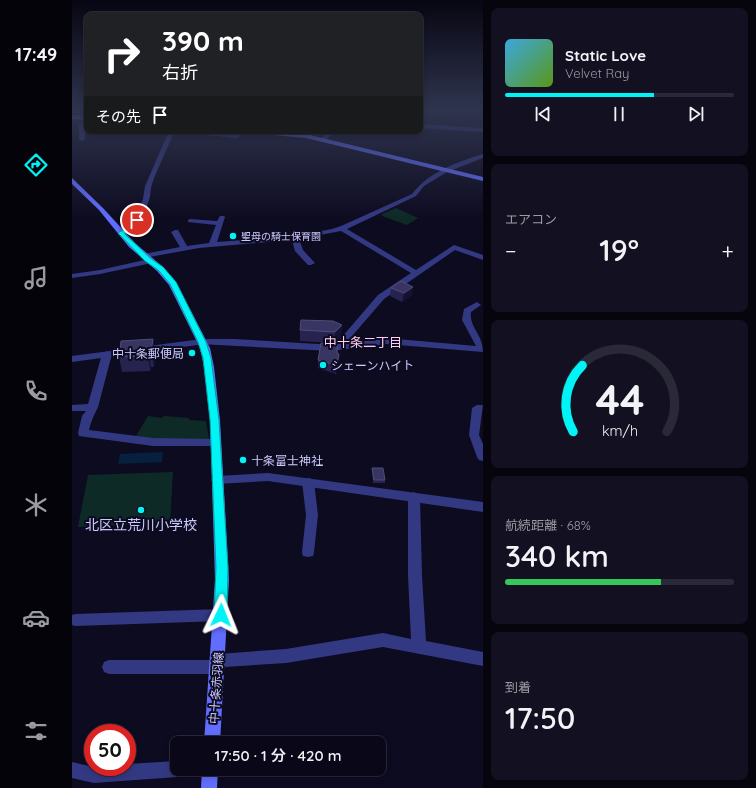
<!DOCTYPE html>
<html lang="ja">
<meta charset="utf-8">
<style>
body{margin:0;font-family:Quicksand,"Noto Sans JP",sans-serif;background:#131121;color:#f1f3f6;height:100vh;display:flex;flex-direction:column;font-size:15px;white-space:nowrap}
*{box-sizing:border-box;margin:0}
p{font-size:13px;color:#999aa2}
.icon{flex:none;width:22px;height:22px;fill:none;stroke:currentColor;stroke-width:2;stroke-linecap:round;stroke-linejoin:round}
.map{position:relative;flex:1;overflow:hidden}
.drawer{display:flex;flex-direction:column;gap:8px;padding:8px;background:#06040d;width:273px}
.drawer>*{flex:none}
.guide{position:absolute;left:12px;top:12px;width:339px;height:122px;border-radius:8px;box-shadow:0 2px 6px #0003,0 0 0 1px #2a2937;background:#202124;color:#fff;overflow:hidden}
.speed{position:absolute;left:12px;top:724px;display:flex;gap:8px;font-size:20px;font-weight:700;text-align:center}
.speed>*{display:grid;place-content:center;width:52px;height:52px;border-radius:50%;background:#0a0818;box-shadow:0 2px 6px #0003,0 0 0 1px #2a2937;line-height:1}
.speed .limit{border:6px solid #d22;background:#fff;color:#111}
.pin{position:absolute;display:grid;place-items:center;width:34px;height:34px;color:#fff;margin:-17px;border:2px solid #fff;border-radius:50%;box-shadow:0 1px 4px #0007}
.me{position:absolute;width:44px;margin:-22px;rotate:2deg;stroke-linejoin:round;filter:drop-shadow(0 0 3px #0008)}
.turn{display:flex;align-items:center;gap:14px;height:84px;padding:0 12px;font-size:18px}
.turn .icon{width:52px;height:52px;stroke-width:2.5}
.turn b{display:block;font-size:28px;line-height:34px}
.then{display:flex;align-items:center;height:38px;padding:0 12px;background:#0003;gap:8px;font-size:15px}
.big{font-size:30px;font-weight:600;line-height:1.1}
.drawer .tile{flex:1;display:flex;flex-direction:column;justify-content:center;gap:6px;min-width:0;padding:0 14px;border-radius:8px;background:#131121}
.drawer .dial{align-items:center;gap:0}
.dial svg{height:104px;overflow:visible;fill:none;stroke:#2a2937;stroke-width:7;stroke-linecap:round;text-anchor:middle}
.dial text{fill:#f1f3f6;stroke:none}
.song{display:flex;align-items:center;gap:12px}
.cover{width:48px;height:48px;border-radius:6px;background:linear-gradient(135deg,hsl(200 70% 55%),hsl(90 70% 35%))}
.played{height:4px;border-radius:2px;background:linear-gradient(90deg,#00f4f5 65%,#2a2937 65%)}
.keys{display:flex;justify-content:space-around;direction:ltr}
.heat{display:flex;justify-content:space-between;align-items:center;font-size:22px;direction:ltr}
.charge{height:6px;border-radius:3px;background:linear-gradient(90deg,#34c759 68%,#2a2937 0)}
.trip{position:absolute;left:98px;top:736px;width:216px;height:40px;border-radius:8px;background:#0a0818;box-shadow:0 2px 6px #0003,0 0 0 1px #2a2937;font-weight:600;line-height:40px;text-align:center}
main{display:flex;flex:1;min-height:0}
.menu{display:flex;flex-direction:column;width:72px;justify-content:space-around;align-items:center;background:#04030a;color:#999aa2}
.menu .icon{width:28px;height:28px}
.menu .current{color:#00f4f5}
.menu b{font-size:18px;color:#f1f3f6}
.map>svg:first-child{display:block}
.green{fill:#0e2a27}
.water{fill:#06203e}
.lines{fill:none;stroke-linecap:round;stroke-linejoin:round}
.minor{fill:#333882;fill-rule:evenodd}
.tertiary{fill:#333882;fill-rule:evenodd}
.secondary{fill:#616dff;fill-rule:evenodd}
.wall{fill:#27234f}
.shaded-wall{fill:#151234}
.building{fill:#393562;stroke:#504c7b}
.route{fill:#00f4f5;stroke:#009f9f}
.poi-dot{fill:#00f4f5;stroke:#0d0b20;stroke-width:1.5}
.labels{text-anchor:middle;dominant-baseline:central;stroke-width:4;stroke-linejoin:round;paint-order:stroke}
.far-poi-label{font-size:10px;fill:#cbcaff;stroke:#0d0b20;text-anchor:start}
.poi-label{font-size:12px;fill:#cbcaff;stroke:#0d0b20;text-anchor:start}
.street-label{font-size:12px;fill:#cbcaff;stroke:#0d0b20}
.neighbourhood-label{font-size:13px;fill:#ffccf1;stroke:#0d0b20}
.near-poi-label{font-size:14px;fill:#cbcaff;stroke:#0d0b20}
</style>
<main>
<nav class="menu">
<b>17:49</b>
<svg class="icon current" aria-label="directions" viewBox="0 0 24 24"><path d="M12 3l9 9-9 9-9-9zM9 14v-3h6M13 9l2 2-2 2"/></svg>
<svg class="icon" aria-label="music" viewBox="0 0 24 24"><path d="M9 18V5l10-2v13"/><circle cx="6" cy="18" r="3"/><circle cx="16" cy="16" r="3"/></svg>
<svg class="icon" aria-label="phone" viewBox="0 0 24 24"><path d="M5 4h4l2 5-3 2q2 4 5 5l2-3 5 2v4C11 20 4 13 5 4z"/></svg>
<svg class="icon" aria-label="climate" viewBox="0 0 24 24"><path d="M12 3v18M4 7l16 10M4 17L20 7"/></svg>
<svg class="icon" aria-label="car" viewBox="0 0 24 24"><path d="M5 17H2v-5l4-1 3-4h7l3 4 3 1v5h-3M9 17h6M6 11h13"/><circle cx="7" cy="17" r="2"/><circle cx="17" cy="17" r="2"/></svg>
<svg class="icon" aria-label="filters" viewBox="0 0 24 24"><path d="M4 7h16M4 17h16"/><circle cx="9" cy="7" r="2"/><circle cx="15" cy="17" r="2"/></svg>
</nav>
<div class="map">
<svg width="411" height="788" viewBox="0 0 411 788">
<rect width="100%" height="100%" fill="#0d0b20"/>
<path class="green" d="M 324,208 L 346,218 L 335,225 L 310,216 L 310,214 Z
M 76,416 L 90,418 L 92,416 L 117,418 L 117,420 L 134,421 L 137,439 L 134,441 L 86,440 L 64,436 Z
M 101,472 L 98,523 L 6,527 L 16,475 Z"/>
<path class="water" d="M 91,452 L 90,462 L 46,464 L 48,454 Z"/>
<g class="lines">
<path class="minor" d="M 10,122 L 13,124 L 13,139 L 10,141 L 7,139 L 7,124 Z
M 348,124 L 411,128 L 411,132 L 348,128 Z
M 97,131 L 123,131 L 165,134 L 168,136 L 165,138 L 102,132 C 95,150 86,167 80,184 C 78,189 79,195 77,200 C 73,212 64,237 46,235 L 46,231 L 54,227 L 62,220 L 71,199 L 73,186 Z
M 258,131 L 264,131 L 252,141 L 248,141 L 248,139 Z
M 411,154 L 411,158 L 375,172 L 352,186 L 344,196 L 275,229 L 344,270 L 382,245 L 411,255 L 411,260 L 383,250 L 312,299 L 274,343 L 314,338 L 404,346 L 390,320 L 392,309 L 405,302 L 409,305 L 399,312 C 397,328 411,334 411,352 L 314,344 L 259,351 L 127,344 L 125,342 L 127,340 L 130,339 L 162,339 L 263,345 L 306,295 L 339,273 L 269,231 L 227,239 L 231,250 L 243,263 L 239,265 L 236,265 L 223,251 L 220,240 L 127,248 L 72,258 L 68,256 L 72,254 L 108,247 L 99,232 L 103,230 L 106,230 L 115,246 L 137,243 L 144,225 L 116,222 L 116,220 L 118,219 L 145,221 L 148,216 L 152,216 L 153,217 L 145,242 L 223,236 L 260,229 L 269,226 L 340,194 C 357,172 385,162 411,154 Z
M 77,259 L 80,259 L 80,263 L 28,274 L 0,278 L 0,274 L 28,270 Z
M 35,351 L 40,354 L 26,407 C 22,415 19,421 17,430 L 81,438 L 143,439 L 147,440 L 148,443 L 147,446 L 81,446 L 7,436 L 6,433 L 10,416 L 14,411 L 0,411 L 0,405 L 16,404 L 30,354 Z
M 405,405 L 411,405 L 407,435 L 411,444 L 411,461 L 407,460 L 405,457 L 397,435 L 400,408 Z
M 236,478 L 240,479 L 242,482 L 246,515 L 242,552 L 241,556 L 236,557 L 231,556 L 230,552 L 234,515 L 230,482 L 232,479 Z
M 342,492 L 346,494 L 348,497 L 350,576 L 354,641 L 411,652 L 411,666 L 311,647 L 214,663 L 153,667 L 151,672 L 146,674 L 37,674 L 32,672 L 30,667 L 32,662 L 37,660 L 139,660 L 141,656 L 146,654 L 214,649 L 311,633 L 339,639 L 336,576 L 336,497 L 338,494 Z
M 149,609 L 154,611 L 156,615 L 154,619 L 149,621 L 3,626 L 0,625 L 0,615 L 3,614 Z
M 105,761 L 105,769 L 113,769 L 111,775 L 105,777 L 22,783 L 0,778 L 0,762 L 21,767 L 55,767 L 55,764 Z"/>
<path class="tertiary" d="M 130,339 L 133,340 L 135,342 L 133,344 L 0,362 L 0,356 Z
M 196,473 L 411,502 L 411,512 L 196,481 L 145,484 L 141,483 L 139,480 L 141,477 L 145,476 Z"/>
<path class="secondary" d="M 0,115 L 15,116 L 15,120 L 0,119 Z
M 176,131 L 234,134 L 411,177 L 411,181 L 234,138 L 179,133 Z
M 0,178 L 31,208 L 63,243 L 91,267 L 104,282 L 138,348 L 142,367 L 148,420 L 157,580 L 148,743 L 132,743 L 143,580 L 138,420 L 132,367 L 128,348 L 97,285 L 85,271 L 57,247 L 27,210 L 0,184 Z
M 130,769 L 146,769 L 145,788 L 129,788 Z"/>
</g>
<path class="wall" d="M 319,288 L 340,295 L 330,302 L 318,296 Z
M 270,325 L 269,336 L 262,343 L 228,341 L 228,330 Z
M 81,339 L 83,354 L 82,367 L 79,367 L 78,371 L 50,372 L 47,357 Z
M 267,354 L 264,374 L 246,368 L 246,360 Z
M 300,468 L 313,480 L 313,483 L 301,483 L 300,471 Z"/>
<path class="shaded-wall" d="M 341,287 L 340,295 L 330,302 L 332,293 Z
M 270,325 L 269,336 L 262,343 L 263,332 Z
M 81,339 L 83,354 L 82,367 L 79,352 Z
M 76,352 L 79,367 L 78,371 L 76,356 Z"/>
<path class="building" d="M 329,281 L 341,287 L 332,293 L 319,288 Z
M 229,320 L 261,321 L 270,325 L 263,332 L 228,330 Z
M 81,339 L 79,352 L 76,352 L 76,356 L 47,357 L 49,341 Z
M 249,343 L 265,344 L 265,353 L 267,354 L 265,366 L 246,360 Z
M 300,468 L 311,468 L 313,480 L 302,480 Z"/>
<linearGradient id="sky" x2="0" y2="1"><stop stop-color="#070612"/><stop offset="0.5" stop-color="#2f344e"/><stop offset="1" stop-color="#2f344e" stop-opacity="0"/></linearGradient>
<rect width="411" height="219" fill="url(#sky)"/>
<path class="route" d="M 63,219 L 68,220 L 59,231 L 53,234 L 78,258 L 91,267 L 104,282 L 134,342 L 139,358 L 147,420 L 156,568 L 155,615 L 153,619 L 149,621 L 144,619 L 142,615 L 144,568 L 138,420 L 131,358 L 126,342 L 98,284 L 86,270 L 73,261 L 46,233 L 54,228 Z"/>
<g class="poi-dot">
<circle cx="161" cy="236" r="4"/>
<circle cx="120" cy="353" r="4"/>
<circle cx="251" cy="365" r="4"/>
<circle cx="171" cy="460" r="4"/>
<circle cx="69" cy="510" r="4"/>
</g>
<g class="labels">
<g class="far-poi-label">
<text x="169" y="236">聖母の騎士保育園</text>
</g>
<g class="poi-label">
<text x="112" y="353" text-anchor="end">中十条郵便局</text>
<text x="259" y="365">シェーンハイト</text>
<text x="179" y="460">十条富士神社</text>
</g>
<g class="street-label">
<text transform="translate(144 688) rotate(-86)">中十条赤羽線</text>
</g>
<g class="neighbourhood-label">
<text x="291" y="342">中十条二丁目</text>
</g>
<g class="near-poi-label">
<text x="69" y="525">北区立荒川小学校</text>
</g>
</g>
</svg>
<div class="speed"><div class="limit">50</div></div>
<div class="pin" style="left:65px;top:220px;background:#d93025"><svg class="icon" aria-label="arrive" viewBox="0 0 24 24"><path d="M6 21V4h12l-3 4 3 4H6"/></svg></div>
<svg class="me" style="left:149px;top:615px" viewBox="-20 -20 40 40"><path d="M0-17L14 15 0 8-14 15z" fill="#00f4f5" stroke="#fff" stroke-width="4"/></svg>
<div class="trip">17:50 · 1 分 · 420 m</div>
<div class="guide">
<div class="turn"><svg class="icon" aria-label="right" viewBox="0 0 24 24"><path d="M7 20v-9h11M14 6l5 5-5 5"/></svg><div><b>390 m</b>右折</div></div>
<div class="then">その先<svg class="icon" aria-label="arrive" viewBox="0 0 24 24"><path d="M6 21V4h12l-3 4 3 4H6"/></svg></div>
</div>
</div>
<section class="drawer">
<div class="tile">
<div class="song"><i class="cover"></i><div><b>Static Love</b><p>Velvet Ray</p></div></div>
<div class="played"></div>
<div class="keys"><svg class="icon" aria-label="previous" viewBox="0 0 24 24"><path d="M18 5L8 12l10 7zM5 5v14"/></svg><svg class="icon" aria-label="pause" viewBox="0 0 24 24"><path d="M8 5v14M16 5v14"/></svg><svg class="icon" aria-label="next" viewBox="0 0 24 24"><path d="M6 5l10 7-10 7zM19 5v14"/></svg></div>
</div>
<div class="tile"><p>エアコン</p>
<div class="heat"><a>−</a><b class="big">19°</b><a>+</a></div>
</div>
<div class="tile dial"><svg viewBox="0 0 100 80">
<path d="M14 69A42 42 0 1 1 86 69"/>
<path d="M14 69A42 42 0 0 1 21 18" stroke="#00f4f5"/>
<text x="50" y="56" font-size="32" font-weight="700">44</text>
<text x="50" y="72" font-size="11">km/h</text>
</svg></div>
<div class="tile"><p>航続距離 · 68%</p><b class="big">340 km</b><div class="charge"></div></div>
<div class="tile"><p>到着</p><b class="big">17:50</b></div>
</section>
</main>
